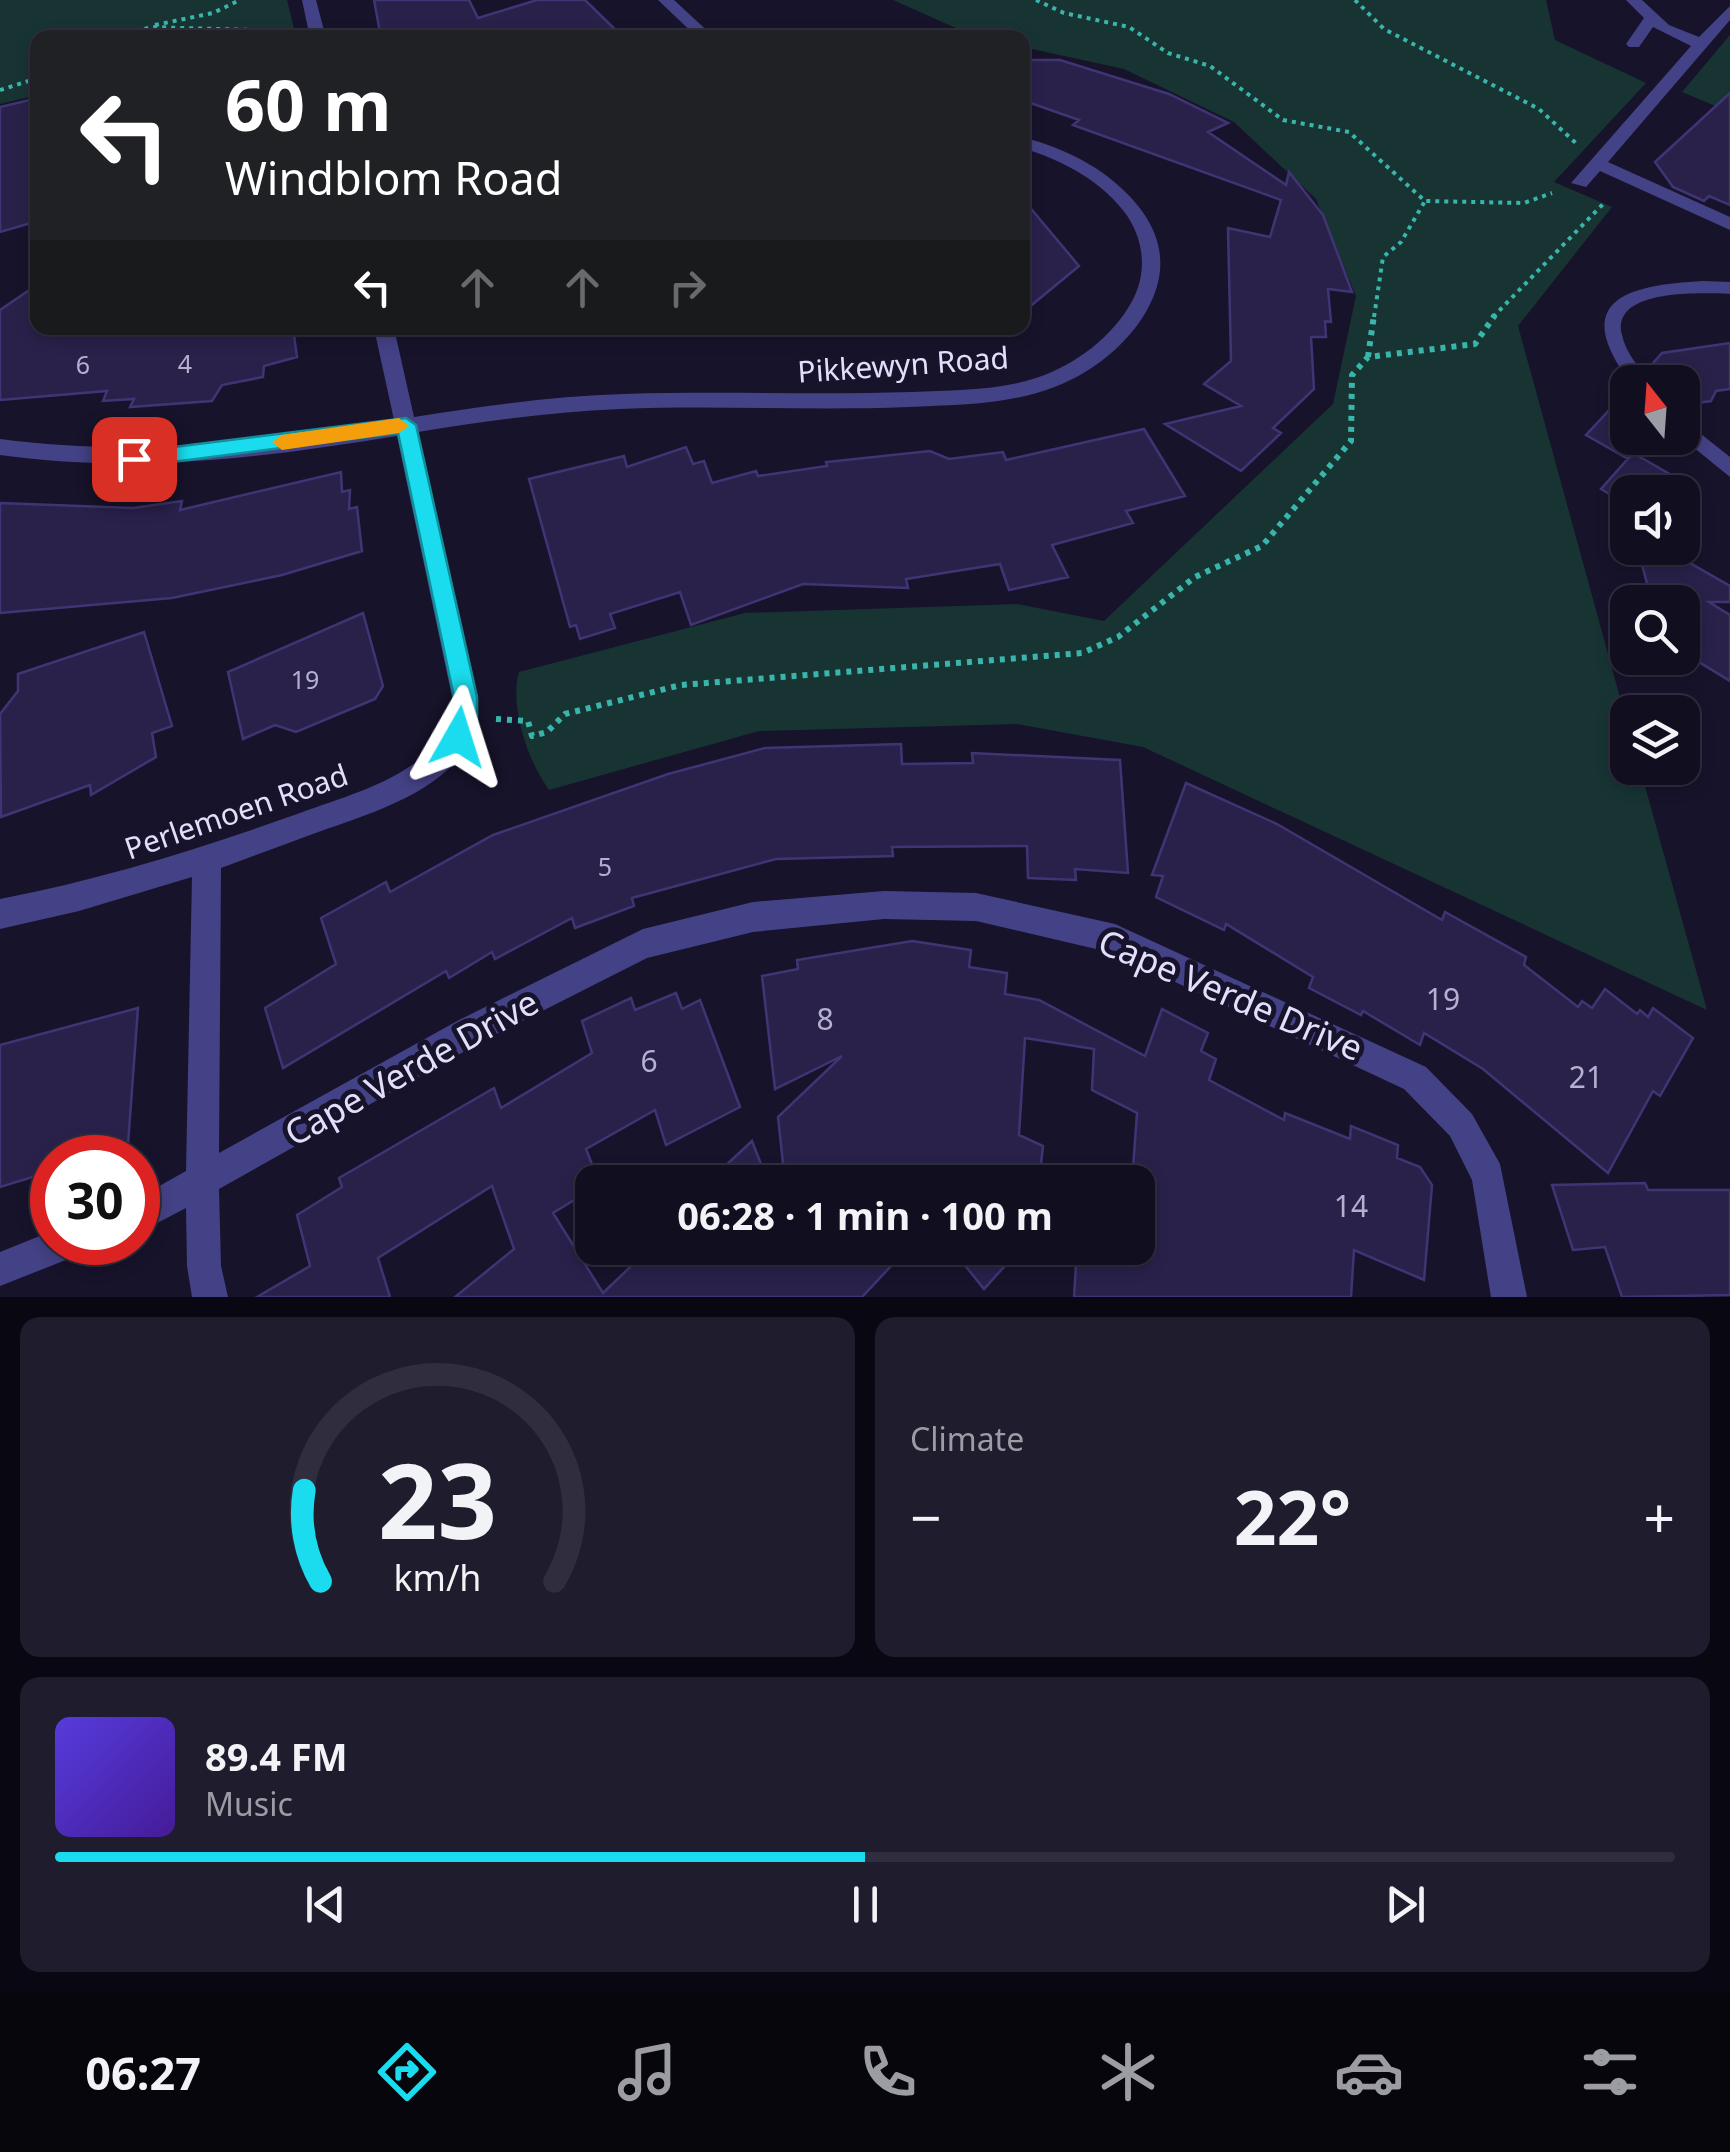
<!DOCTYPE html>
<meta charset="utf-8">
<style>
body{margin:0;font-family:"Noto Sans",sans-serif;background:#1e1c2d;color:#f1f3f6;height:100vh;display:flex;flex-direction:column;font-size:38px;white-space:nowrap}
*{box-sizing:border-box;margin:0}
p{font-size:32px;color:#9c9ca5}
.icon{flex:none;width:55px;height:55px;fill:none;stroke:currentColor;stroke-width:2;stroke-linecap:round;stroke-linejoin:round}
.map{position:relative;height:1297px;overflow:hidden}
.sheet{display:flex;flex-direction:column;gap:20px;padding:20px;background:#090812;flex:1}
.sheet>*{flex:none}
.top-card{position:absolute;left:30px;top:30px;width:1000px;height:305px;border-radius:20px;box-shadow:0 5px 15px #0003,0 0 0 2px #302e3e;background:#202124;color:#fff;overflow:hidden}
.needle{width:65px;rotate:343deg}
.controls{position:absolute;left:1610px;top:365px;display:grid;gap:20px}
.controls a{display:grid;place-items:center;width:90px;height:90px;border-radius:20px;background:#110e20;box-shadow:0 5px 15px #0003,0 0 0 2px #302e3e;font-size:50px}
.speed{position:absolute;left:30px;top:1135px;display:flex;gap:20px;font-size:50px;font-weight:700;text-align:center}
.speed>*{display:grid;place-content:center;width:130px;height:130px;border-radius:50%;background:#110e20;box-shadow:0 5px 15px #0003,0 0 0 2px #302e3e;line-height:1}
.speed .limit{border:15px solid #d22;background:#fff;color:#111}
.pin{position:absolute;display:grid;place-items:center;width:85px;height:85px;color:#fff;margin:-42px;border-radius:20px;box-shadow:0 5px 15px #0006}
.me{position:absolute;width:110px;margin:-55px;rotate:6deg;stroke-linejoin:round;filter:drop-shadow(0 0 8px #0008)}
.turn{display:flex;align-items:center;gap:35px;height:210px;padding:0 30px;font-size:45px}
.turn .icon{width:130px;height:130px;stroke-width:2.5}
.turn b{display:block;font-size:70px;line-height:85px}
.lanes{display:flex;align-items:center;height:95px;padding:0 30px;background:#0003;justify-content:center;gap:50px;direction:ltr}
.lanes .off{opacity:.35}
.big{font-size:75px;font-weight:700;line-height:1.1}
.sheet .card{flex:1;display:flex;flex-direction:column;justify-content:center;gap:15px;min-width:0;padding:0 35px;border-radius:20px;background:#1e1c2d}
.sheet .dial{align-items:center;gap:0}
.dial svg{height:260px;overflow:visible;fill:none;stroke:#302e3e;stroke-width:7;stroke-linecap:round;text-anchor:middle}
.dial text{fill:#f1f3f6;stroke:none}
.song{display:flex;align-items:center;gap:30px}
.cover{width:120px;height:120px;border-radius:15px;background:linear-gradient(135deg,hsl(250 70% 55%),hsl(260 70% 35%))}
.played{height:10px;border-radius:5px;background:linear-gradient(90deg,#1adcee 50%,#302e3e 50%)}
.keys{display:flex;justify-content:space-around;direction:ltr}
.heat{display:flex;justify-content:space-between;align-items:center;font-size:55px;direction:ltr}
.sheet .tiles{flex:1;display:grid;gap:20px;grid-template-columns:1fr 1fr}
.card:last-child{grid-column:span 2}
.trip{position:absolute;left:575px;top:1165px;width:580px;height:100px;border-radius:20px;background:#110e20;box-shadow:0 5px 15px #0003,0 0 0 2px #302e3e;font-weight:700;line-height:100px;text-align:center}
.tab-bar{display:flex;height:160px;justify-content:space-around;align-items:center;background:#07060d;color:#9c9ca5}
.tab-bar .icon{width:70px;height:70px}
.tab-bar .current{color:#1adcee}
.tab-bar b{font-size:45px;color:#f1f3f6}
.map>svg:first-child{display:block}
.green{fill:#173433}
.building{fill:#29214a;stroke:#403574;stroke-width:2.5}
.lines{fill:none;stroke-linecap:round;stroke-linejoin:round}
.path-far1{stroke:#3ab5ac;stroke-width:4;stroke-dasharray:4 5;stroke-linecap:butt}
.path{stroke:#3ab5ac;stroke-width:6;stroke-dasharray:5 6;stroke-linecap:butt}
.service{fill:#444286;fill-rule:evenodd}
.minor{fill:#444286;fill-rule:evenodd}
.route{fill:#1adcee;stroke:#118f9b;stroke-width:2.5}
.slow{fill:#f59e0b}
.labels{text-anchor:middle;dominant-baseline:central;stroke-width:10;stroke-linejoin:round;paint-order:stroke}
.number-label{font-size:25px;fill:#b4b0d0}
.street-label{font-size:30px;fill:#e2dffd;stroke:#17132b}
.near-number-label{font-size:30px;fill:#b4b0d0}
.near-street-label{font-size:35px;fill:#e2dffd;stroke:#17132b}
</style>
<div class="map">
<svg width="1730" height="1297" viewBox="0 0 1730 1297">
<rect width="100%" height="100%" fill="#17132b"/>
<path class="green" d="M 0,0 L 287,0 L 295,33 L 278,38 L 38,38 L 37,95 L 0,104 Z
M 893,0 L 1546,0 L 1555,40 L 1646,83 L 1554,182 L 1612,207 L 1518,326 L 1627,723 L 1628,768 L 1640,768 L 1707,1010 L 1143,747 L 1017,724 L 759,731 L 549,790 C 528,761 509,706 519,672 L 745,613 L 1017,604 L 1104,621 L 1333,404 L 1356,296 L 1316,199 L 1234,122 L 1124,69 L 1023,47 L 1022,38 L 967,33 Z
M 1730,35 L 1730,112 L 1682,92 Z"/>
<path class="building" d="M 374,0 L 469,0 L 478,18 L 537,0 L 585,0 L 624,38 L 381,38 Z
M 1022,60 L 1060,60 L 1169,94 L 1228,123 L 1208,132 L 1286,185 L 1289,172 L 1323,215 L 1352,292 L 1328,289 L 1331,322 L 1325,321 L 1326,337 L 1311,337 L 1314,389 L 1273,428 L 1281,433 L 1241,471 L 1165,424 L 1241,406 L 1204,384 L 1231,361 L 1228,228 L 1270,237 L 1281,200 L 1073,125 L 1079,120 L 1022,100 Z
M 1730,93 L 1730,205 L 1709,196 L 1704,201 L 1673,187 L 1655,162 Z
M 38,98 L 38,221 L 0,232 L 0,107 Z
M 1022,198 L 1079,266 L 1022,313 Z
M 38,284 L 38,328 L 293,328 L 297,357 L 264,366 L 263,377 L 222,385 L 212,401 L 130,407 L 134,399 L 103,401 L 107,391 L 0,400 L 0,310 Z
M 1730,343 L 1730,389 L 1716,391 L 1711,401 L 1682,405 L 1682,382 L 1653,382 L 1646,371 L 1662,353 Z
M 1628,390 L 1628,438 L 1646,438 L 1628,459 L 1586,435 Z
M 1144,429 L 1185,496 L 1126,511 L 1133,523 L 1052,545 L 1068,577 L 1009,590 L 1000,564 L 906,579 L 908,588 L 803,584 L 691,625 L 680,592 L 610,614 L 615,628 L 580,639 L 576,625 L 570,627 L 529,479 L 624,456 L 627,467 L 686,447 L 693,464 L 704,461 L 712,483 L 756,471 L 758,476 L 827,466 L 826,462 L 930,451 L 949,459 L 1003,452 L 1006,460 Z
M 1633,453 L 1675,477 L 1662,492 L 1628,492 L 1628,505 L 1601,489 Z
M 341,472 L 342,492 L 350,490 L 349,509 L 357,507 L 362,551 L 282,575 L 172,598 L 0,613 L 0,503 L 133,508 L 182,501 L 180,510 Z
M 1628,534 L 1628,548 L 1682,548 L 1676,555 L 1730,586 L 1730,602 L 1709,602 L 1730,615 L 1730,681 L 1694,659 L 1682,642 L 1682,602 L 1652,602 L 1641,561 L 1617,546 Z
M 363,613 L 383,686 L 375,699 L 296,732 L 275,725 L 243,739 L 228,672 Z
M 144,632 L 172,726 L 152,733 L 156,757 L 91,795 L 90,785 L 1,817 L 0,714 L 18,691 L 18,674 Z
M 901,744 L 902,764 L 973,763 L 972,753 L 1120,760 L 1128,873 L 1075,869 L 1076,880 L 1028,878 L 1027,846 L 892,847 L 893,856 L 776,859 L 632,898 L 634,906 L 575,928 L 572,918 L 495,959 L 492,952 L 449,978 L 446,971 L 283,1068 L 265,1008 L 336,964 L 321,918 L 386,882 L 390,892 L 493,835 L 668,774 L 765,748 Z
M 1186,783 L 1277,824 L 1442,920 L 1445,912 L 1526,957 L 1524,965 L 1578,1007 L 1582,1001 L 1592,1008 L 1605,989 L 1637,1014 L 1640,1010 L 1648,1017 L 1653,1008 L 1693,1038 L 1660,1096 L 1653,1091 L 1608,1173 L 1483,1069 L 1424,1033 L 1420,1045 L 1363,1011 L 1361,1015 L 1309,988 L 1313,977 L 1226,924 L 1224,930 L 1156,897 L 1163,876 L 1152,875 Z
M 912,941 L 971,950 L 969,967 L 1007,973 L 1005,994 L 1039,1000 L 1145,1056 L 1162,1009 L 1208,1033 L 1201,1051 L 1216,1059 L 1209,1080 L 1284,1120 L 1285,1113 L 1350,1139 L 1351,1126 L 1398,1145 L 1397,1158 L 1420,1167 L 1432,1185 L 1424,1280 L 1354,1250 L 1351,1297 L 1074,1297 L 1077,1248 L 1138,1248 L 1138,1182 L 1132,1182 L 1137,1113 L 1092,1090 L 1094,1049 L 1025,1038 L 1019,1135 L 1043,1146 L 1039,1182 L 785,1182 L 778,1117 L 842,1056 L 775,1089 L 762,976 L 798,969 L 797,960 Z
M 676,993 L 682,1009 L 700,1000 L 740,1107 L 666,1145 L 655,1110 L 586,1149 L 599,1182 L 592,1182 L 592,1189 L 553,1213 L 603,1293 L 650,1248 L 908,1248 L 862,1297 L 455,1297 L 514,1249 L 492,1186 L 378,1258 L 390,1297 L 257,1297 L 310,1266 L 297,1215 L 342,1187 L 339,1178 L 494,1088 L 501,1108 L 592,1053 L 582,1021 L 631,998 L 635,1010 Z
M 138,1008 L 127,1158 L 52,1158 L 52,1171 L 0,1187 L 0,1045 Z
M 752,1141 L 768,1182 L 708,1182 Z
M 1645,1183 L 1648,1190 L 1730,1190 L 1730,1295 L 1622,1297 L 1605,1247 L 1573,1250 L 1552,1185 Z
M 951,1248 L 1021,1248 L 984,1289 Z"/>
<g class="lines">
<path class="path-far1" d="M 1036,0 L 1064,13 L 1129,27 L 1168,53 L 1210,66 L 1283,120 L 1349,132 L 1425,201 L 1524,203 L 1552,193
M 1355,0 L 1384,29 L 1539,109 L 1579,146
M 155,25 L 213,13 L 240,0
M 129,38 L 149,27 L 290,31
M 0,90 L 38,78
M 1374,317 L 1383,257 L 1401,242 L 1425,201
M 1493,317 L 1606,201"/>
<path class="path" d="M 1368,357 L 1374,315
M 496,719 L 528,721 L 532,736 L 547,732 L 565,714 L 681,685 L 1082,653 L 1118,637 L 1195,577 L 1262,546 L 1351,441 L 1352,375 L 1368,357 L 1475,344 L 1495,315"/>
<path class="service" d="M 1703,281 L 1730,282 L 1730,294 C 1703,293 1610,288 1622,335 C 1626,354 1639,366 1649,382 L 1630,382 C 1570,301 1625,285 1703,281 Z
M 1682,419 L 1730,457 L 1730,477 L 1682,438 Z"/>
<path class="minor" d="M 302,0 L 316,0 L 326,38 L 310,38 Z
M 658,0 L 674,0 L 715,38 L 698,38 Z
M 1626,0 L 1642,0 L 1669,25 L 1699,37 L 1730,6 L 1730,20 L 1608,162 L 1730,217 L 1730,230 L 1600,171 L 1586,187 L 1571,183 L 1691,46 L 1653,27 L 1639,47 L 1629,47 L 1626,44 L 1644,18 Z
M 1022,137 C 1069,149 1113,172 1142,211 C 1165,243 1166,276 1147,310 C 1128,344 1093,372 1057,386 C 1010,405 957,405 908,407 C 812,411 716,405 620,409 C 552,412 485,421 418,432 L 478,697 C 484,784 373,812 310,835 C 280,846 251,857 221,868 L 219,1153 L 459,1020 L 643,929 L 753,902 L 884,891 L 976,893 L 1115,924 L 1426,1067 L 1472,1114 L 1500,1164 L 1527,1297 L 1491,1297 L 1472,1180 L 1450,1136 L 1404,1089 L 1113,953 L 976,921 L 884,919 L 753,932 L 647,958 L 481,1042 L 219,1189 L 221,1266 L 228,1297 L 192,1297 L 187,1266 L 186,1208 L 138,1233 L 138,1198 L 186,1171 L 192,877 L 79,911 L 0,929 L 0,899 C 103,879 202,848 300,813 C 349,795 405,781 440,740 C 451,727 453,713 452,697 L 397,436 C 261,458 138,474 0,455 L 0,439 C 136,457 259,442 394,420 L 374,328 L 394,328 L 414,417 C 484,406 554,396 624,394 C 720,391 816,395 912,392 C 953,390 999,391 1039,377 C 1076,364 1112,337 1131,303 C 1147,275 1145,244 1128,217 C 1104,182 1063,160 1022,148 Z
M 52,1231 L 52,1242 L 86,1242 L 81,1254 L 0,1286 L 0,1252 Z"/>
</g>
<path class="route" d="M 406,418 L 416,425 L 477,697 L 477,722 L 467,744 L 458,748 L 446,737 L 453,722 L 454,697 L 398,433 L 134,467 L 124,459 L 134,452 Z"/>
<path class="slow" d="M 399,418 L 409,426 L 399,433 L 282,450 L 272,442 L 282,435 Z"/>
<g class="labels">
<g class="number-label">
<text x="185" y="363">4</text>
<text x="83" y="364">6</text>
<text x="305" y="679">19</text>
<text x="605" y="866">5</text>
</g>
<g class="street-label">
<text transform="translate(903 364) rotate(-4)">Pikkewyn Road</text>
<text transform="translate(236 811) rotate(-19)">Perlemoen Road</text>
</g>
<g class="near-number-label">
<text x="1443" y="998">19</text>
<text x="825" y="1018">8</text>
<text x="649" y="1060">6</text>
<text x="1586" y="1076">21</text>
<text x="1351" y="1205">14</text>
</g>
<g class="near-street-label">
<text transform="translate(1231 994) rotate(23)">Cape Verde Drive</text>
<text transform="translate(411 1067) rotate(-29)">Cape Verde Drive</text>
</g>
</g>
</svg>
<div class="controls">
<a><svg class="needle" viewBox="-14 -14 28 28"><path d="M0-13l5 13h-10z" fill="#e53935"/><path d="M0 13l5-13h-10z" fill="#9c9ca5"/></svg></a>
<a><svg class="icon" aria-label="sound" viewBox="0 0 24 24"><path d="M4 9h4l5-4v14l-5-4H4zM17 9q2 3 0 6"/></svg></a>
<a><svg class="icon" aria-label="search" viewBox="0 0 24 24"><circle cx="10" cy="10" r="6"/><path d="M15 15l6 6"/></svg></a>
<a><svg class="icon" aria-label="layers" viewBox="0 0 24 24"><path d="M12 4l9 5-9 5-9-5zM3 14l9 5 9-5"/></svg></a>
</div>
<div class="speed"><div class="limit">30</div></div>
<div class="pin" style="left:134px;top:459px;background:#d93025"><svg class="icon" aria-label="arrive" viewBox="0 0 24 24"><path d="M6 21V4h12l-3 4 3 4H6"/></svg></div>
<svg class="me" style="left:458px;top:737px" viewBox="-20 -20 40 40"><path d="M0-17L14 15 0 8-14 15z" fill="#1adcee" stroke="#fff" stroke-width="4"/></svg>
<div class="trip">06:28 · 1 min · 100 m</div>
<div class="top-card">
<div class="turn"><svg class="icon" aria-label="left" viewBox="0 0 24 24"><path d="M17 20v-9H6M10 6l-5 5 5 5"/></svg><div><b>60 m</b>Windblom Road</div></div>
<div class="lanes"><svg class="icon" aria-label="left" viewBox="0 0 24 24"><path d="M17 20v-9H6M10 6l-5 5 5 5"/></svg><svg class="icon off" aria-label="ahead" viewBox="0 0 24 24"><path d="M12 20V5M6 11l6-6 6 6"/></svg><svg class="icon off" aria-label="ahead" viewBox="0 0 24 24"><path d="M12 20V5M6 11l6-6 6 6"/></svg><svg class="icon off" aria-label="right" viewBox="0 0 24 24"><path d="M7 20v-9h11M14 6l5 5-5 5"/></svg></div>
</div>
</div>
<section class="sheet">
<div class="tiles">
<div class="card dial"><svg viewBox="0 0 100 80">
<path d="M14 69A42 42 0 1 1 86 69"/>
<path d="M14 69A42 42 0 0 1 9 41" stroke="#1adcee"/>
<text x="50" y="56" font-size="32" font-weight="700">23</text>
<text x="50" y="72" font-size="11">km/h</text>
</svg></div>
<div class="card"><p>Climate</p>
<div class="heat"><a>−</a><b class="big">22°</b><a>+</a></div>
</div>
<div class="card">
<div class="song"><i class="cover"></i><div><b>89.4 FM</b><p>Music</p></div></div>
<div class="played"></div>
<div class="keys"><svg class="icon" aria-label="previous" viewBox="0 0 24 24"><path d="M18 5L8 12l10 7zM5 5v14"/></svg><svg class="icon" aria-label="pause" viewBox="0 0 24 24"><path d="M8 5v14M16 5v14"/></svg><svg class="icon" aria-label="next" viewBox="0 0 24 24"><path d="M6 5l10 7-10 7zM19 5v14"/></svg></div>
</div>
</div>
</section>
<nav class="tab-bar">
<b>06:27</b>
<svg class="icon current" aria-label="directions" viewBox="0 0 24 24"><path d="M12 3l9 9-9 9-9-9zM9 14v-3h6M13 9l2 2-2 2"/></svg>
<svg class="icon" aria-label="music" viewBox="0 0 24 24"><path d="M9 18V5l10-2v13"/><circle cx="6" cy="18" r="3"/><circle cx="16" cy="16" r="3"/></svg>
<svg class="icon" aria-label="phone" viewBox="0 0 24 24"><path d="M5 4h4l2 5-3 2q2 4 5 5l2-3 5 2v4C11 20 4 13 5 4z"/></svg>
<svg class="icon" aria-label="climate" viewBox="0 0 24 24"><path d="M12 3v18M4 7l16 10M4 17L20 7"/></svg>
<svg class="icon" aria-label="car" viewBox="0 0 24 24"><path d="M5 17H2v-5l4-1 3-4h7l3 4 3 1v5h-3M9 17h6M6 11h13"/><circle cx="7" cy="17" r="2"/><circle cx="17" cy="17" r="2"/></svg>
<svg class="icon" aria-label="filters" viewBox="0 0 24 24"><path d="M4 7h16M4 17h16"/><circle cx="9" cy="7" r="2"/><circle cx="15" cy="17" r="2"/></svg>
</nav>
